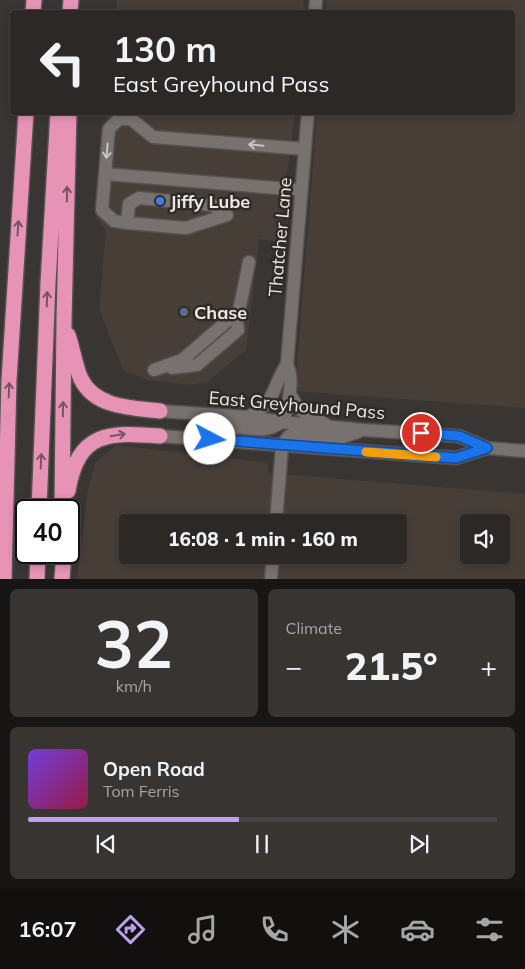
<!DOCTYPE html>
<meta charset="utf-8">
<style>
body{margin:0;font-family:Mulish,sans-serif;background:#373432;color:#f1f3f6;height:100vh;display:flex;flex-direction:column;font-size:19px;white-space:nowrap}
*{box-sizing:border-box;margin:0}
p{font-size:16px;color:#a6a6a7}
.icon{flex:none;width:28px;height:28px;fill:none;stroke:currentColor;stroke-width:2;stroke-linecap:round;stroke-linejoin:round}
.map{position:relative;height:579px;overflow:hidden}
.side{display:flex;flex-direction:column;gap:10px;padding:10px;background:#181615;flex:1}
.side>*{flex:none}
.guide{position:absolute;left:10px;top:10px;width:505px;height:105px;border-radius:5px;box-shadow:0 2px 8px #0003,0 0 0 1px #474443;background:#2b2826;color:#f1f3f6;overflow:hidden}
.controls{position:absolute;left:460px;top:514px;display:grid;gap:10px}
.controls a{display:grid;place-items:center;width:50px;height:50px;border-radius:5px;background:#2b2826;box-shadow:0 2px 8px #0003,0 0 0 1px #474443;font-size:25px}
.speed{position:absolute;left:15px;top:499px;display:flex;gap:10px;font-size:25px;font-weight:700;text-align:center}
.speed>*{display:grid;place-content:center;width:65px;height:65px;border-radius:50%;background:#2b2826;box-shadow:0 2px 8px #0003,0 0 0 1px #474443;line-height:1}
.speed .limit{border:2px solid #111;border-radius:8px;background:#fff;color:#111}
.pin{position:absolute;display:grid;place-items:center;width:42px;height:42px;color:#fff;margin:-21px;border:2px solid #fff;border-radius:50%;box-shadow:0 1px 5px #0007}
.me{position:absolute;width:55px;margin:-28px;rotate:95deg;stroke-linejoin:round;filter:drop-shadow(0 0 4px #0008)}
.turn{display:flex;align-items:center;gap:18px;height:105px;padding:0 20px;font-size:22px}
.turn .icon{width:65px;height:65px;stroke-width:2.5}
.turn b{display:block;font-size:35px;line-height:42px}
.big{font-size:38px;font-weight:800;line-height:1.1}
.side .widget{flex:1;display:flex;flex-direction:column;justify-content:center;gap:8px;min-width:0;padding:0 18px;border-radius:8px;background:#373432}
.side .dial{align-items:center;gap:0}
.dial b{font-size:65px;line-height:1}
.song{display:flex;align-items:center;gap:15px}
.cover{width:60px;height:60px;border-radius:8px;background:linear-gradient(135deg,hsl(260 70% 55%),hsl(340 70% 35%))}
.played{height:5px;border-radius:2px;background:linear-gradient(90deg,#bca0f2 45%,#474443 45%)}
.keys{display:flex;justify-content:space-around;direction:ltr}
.heat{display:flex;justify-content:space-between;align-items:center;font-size:28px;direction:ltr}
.side .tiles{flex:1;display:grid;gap:10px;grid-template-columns:1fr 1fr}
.widget:last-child{grid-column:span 2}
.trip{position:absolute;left:119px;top:514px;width:288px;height:50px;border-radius:5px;background:#2b2826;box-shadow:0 2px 8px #0003,0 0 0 1px #474443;font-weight:800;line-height:50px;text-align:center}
.dock{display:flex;height:80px;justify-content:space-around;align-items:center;background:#11100f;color:#a6a6a7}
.dock .icon{width:35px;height:35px}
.dock .current{color:#bca0f2}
.dock b{font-size:22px;color:#f1f3f6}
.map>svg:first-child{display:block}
.built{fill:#473e38;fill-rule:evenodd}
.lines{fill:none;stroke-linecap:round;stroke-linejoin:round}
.minor-casing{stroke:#55514f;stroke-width:15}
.highway-casing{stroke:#55514f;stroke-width:18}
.minor{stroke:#77726f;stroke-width:12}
.highway{stroke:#e693b5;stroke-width:15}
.oneway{stroke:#c8c5c2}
.oneway2{stroke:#785560}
.route-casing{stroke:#114b97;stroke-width:12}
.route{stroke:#1a73e8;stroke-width:9}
.slow{stroke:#f59e0b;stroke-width:9}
.shop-dot{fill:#3f7fe0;stroke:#2e2b28;stroke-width:2}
.service-dot{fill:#5c6f8a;stroke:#2e2b28;stroke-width:2}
.labels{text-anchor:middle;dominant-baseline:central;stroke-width:5;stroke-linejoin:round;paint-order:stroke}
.poi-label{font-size:18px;font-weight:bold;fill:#ebe8e6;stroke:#2e2b28;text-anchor:start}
.street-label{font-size:18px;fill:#ebe8e6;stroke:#2e2b28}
</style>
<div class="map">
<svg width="525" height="579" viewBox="0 0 525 579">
<rect width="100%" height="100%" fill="#393532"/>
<path class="built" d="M 117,0 L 304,0 L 303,12 L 116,12 Z
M 327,0 L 525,0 L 525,408 L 295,391 L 317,113 L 512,112 L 512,12 L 326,12 Z
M 107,113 L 295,113 L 278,242 L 259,239 L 246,350 L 207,382 L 190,385 L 147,380 L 123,370 L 99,308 L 106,231 L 96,217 Z
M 116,445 L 268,463 L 268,473 L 525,494 L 525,579 L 77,579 L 88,489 L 95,463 ZM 128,522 L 398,522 L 398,555 L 128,555 ZM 469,522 L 501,522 L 501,555 L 469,555 Z"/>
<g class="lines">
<defs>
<path id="minor" d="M 315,12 L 316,0
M 105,174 L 102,210 L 114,221 L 127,223
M 301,190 L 105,174 L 109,129 L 119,119 L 131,119 L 153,137 L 305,149
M 139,198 L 212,205 L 227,215 L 186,228 L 127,223 L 129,204 Z
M 172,368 L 197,365 L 238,330 L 237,322
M 154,370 L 182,360 L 239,311 L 249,262
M 290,394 C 294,401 297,409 305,413 C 313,418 319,419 326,425
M 160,411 L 248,417 L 281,422 L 364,430 L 459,436 L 487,448 L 525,451
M 248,417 C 278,401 271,388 287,364
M 160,436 L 456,458 L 487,448
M 195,438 C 202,435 212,428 219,427 C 250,424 284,445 289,398 C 291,384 292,378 287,364 L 308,112
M 276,522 L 282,446 L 288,437 L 293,434 L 343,437 L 358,432
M 271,579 L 273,555"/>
<path id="highway" d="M 33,12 L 34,0
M 70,12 L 71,0
M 68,335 C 73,349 75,366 81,379 C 95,408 133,408 160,411
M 68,491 C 78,431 109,432 160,436
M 39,510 L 48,283 L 58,112
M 62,510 L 64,321 L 69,112
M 4,579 L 9,380 L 26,112
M 37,579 L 38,552
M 62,579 L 64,552"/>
</defs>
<use href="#minor" class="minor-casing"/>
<use href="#highway" class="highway-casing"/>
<use href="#minor" class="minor"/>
<use href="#highway" class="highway"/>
</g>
<defs><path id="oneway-shaft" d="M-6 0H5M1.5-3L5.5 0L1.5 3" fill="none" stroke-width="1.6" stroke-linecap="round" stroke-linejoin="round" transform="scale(1.25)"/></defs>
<g class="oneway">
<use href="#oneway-shaft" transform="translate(256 145) rotate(-175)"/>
<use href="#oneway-shaft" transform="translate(107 151) rotate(95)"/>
</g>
<g class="oneway2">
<use href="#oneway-shaft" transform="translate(67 194) rotate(-89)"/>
<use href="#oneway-shaft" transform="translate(18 228) rotate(-86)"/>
<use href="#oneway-shaft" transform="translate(47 299) rotate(-88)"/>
<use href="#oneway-shaft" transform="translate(9 390) rotate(-88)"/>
<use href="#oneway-shaft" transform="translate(63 409) rotate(-89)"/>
<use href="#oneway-shaft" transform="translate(118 435) rotate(-9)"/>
<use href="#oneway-shaft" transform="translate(41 461) rotate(-88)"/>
</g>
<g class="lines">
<defs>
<path id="route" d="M 210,439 L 456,458 L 487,448 L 459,436 L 421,433"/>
</defs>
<use href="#route" class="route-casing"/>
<use href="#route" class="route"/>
<path class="slow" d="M 366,452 L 436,457"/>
</g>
<circle class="shop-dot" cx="160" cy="201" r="5"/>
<circle class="service-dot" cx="184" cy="312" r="5"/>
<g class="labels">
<g class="poi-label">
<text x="170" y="201">Jiffy Lube</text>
<text x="194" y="312">Chase</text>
</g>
<g class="street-label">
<text transform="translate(280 237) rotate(-85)">Thatcher Lane</text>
<text transform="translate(297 405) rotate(5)">East Greyhound Pass</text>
</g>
</g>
</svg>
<div class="controls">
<a><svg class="icon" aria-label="sound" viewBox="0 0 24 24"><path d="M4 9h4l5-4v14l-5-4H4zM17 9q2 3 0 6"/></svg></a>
</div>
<div class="speed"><div class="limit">40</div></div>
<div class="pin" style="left:421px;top:433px;background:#d93025"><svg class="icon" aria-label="arrive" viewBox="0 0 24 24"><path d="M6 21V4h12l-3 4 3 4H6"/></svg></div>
<svg class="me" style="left:210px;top:439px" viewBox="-20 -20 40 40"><circle r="19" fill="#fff"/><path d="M0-13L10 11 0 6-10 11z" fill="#1a73e8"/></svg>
<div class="trip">16:08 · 1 min · 160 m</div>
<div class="guide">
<div class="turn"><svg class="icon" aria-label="left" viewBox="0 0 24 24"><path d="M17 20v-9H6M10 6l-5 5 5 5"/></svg><div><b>130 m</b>East Greyhound Pass</div></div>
</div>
</div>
<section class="side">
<div class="tiles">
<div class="widget dial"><b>32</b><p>km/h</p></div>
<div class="widget"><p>Climate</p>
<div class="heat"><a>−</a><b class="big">21.5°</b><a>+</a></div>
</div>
<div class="widget">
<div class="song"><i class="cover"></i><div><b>Open Road</b><p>Tom Ferris</p></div></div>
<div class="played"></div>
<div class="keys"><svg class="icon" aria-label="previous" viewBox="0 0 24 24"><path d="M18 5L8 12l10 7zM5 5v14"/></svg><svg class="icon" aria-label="pause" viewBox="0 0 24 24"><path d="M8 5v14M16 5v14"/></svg><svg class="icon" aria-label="next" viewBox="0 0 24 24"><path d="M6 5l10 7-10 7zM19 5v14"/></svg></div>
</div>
</div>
</section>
<nav class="dock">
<b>16:07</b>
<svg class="icon current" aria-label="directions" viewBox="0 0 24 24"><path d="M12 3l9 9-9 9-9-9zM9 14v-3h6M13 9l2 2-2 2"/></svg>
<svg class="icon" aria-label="music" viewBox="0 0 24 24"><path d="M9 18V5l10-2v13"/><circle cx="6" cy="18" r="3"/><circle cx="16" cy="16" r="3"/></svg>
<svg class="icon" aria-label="phone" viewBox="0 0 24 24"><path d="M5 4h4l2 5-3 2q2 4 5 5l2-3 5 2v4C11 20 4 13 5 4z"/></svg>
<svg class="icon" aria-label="climate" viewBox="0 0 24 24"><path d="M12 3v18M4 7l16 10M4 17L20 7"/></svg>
<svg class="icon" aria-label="car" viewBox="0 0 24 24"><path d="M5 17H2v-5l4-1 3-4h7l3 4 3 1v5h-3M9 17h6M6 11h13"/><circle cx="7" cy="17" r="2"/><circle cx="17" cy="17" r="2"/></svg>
<svg class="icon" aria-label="filters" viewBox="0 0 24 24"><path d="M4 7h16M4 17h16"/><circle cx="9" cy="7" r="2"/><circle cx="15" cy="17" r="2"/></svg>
</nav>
